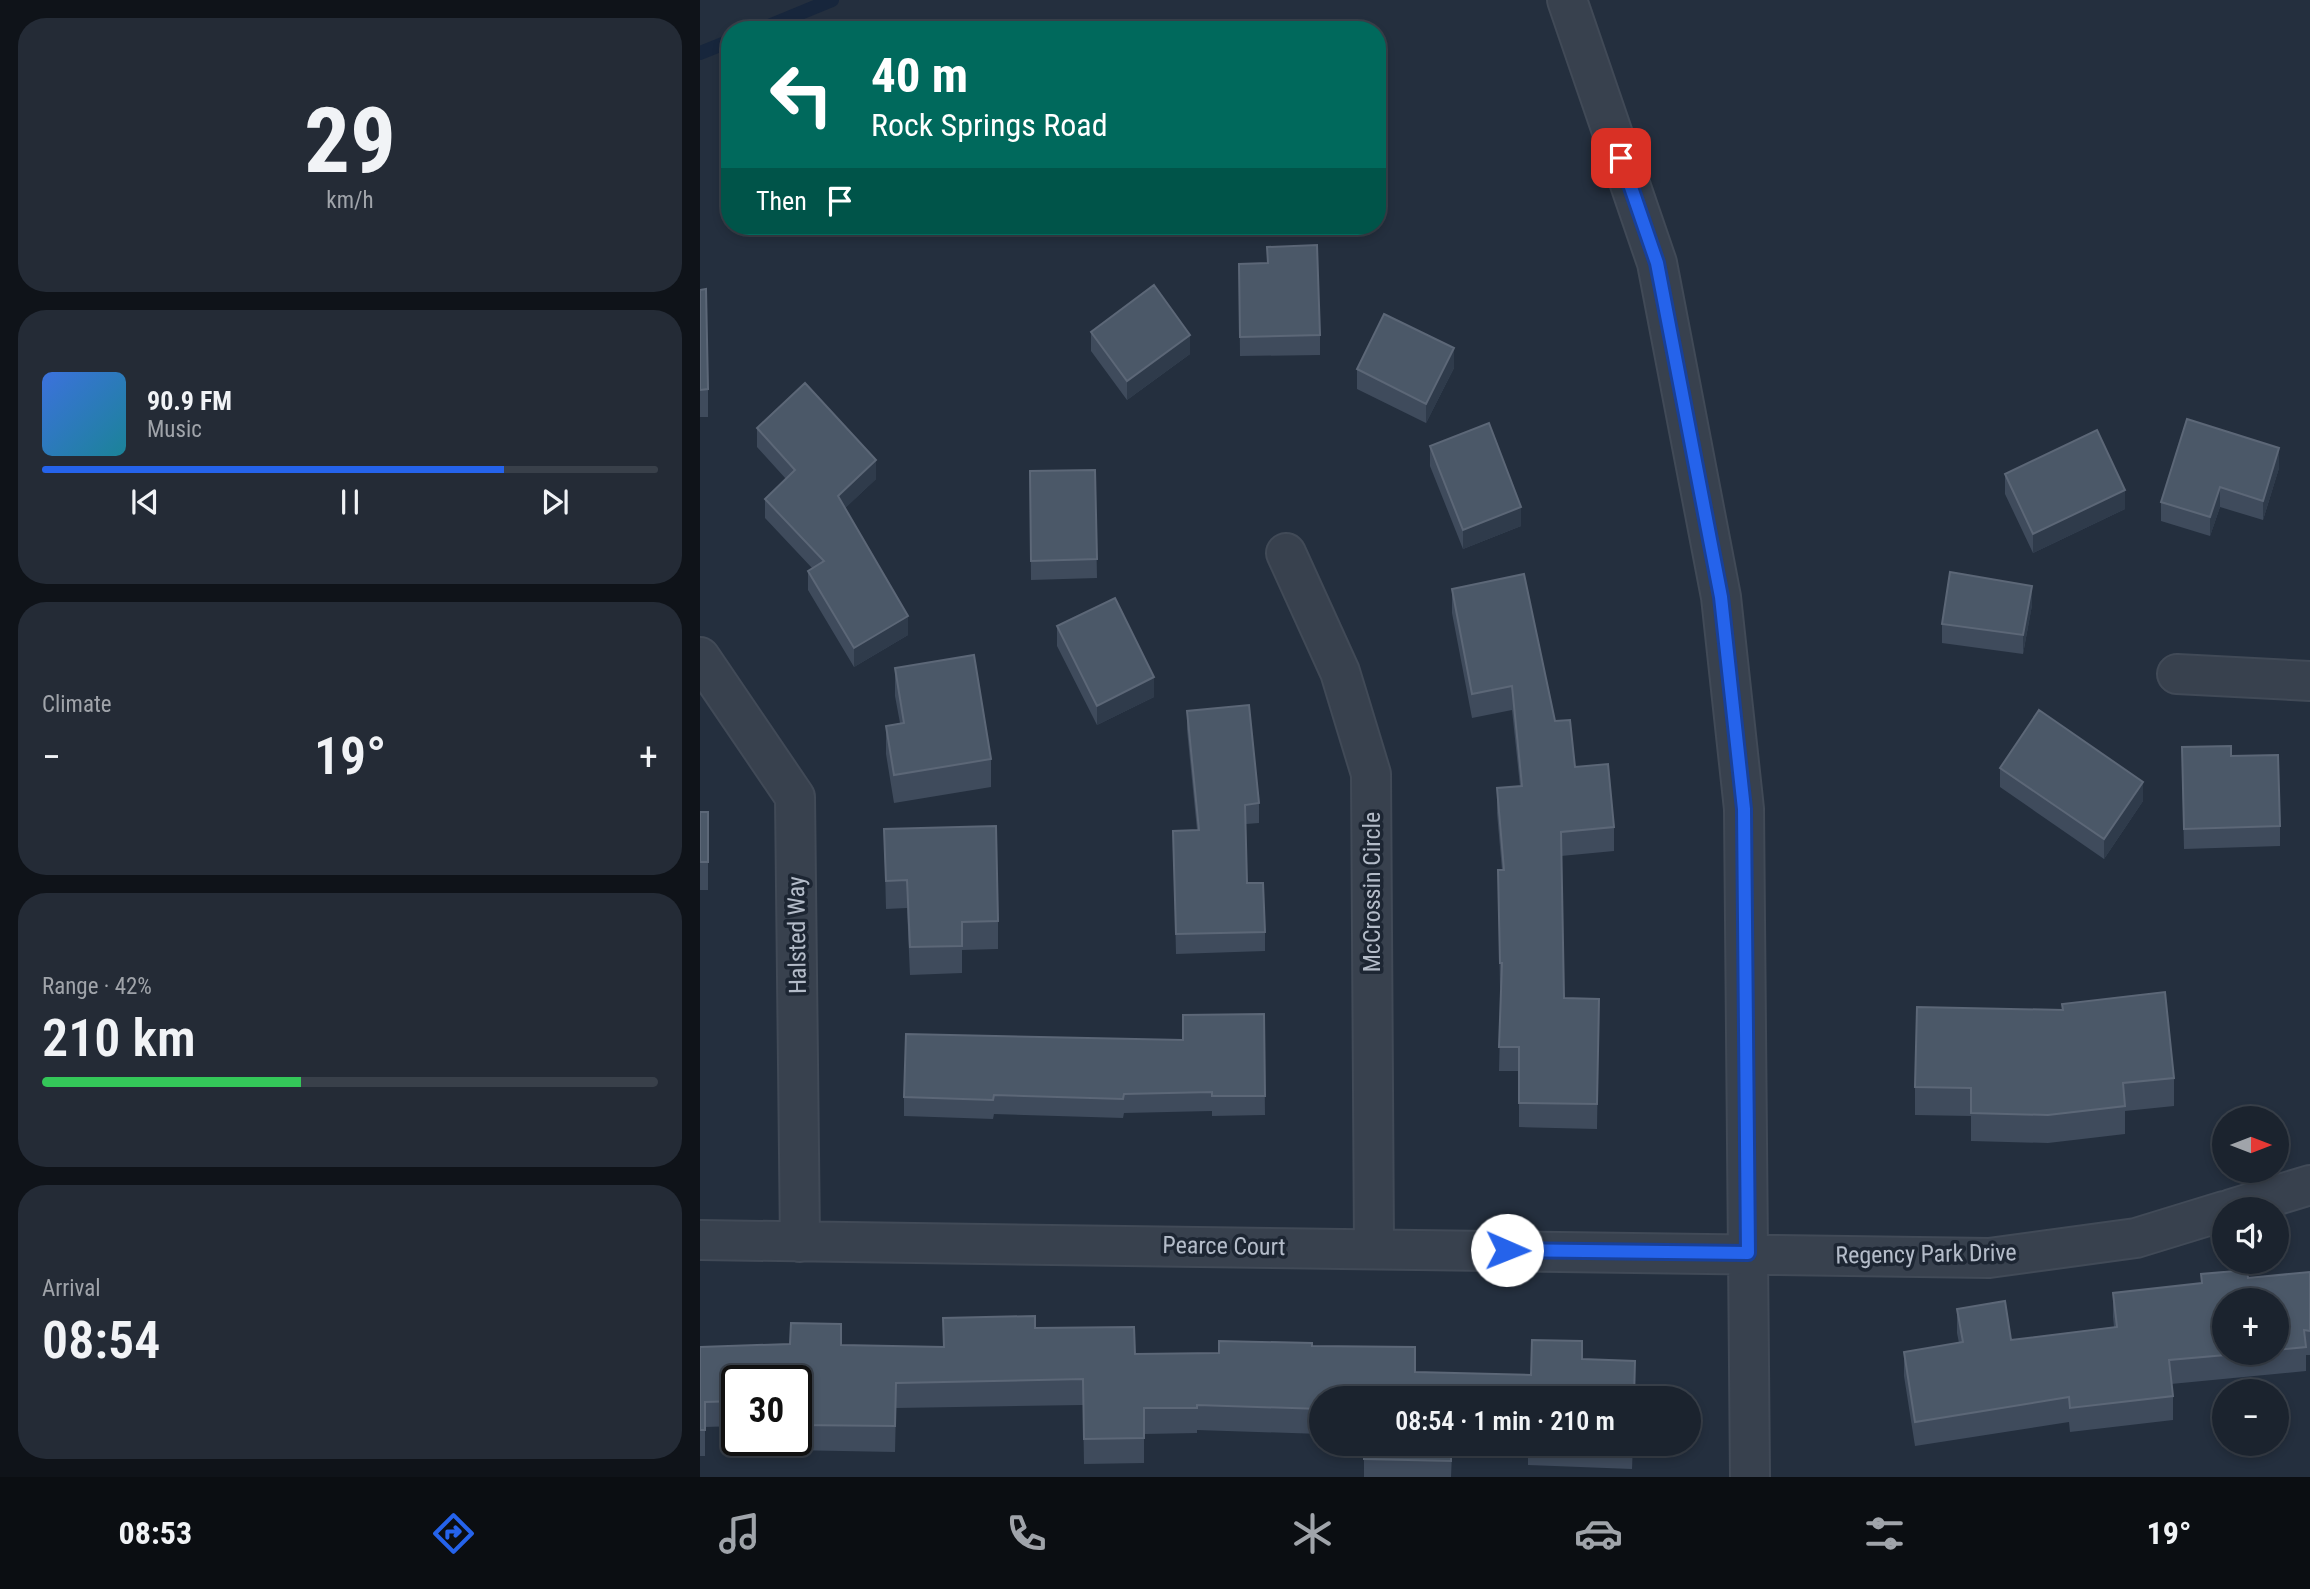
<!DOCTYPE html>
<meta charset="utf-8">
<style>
body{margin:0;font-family:"Roboto Condensed",sans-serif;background:#242b36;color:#f1f3f6;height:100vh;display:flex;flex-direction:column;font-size:26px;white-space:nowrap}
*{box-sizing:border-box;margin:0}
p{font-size:23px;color:#a0a4aa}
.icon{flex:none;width:38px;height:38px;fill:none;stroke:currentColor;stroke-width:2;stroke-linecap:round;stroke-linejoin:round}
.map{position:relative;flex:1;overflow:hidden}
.sheet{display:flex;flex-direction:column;gap:18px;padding:18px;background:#0f1319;width:700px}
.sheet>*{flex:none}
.banner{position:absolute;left:21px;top:21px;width:665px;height:214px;border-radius:28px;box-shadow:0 4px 10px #0003,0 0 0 2px #39404a;background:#00695c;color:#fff;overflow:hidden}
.needle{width:46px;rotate:90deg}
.controls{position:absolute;left:1512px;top:1106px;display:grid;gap:14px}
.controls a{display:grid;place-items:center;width:77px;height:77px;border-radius:50%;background:#1b232e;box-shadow:0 4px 10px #0003,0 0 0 2px #39404a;font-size:35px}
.speed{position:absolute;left:21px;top:1365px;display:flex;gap:14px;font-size:35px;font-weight:700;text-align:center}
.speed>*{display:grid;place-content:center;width:91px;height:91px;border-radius:50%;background:#1b232e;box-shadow:0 4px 10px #0003,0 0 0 2px #39404a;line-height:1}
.speed .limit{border:4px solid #111;border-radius:10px;background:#fff;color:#111}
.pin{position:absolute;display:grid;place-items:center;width:60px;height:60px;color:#fff;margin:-30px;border-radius:14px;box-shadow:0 4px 10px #0006}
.me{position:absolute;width:77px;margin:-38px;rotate:91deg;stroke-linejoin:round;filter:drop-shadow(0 0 5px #0008)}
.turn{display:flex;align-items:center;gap:24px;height:147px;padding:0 35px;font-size:32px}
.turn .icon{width:91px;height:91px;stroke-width:2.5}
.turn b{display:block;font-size:49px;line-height:60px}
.then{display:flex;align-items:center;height:66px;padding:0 35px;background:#0003;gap:14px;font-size:26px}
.big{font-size:52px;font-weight:600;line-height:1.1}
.sheet .card{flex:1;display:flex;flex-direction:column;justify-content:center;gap:10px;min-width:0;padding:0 24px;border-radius:28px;background:#242b36}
.sheet .dial{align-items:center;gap:0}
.dial b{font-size:91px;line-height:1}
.song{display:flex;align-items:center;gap:21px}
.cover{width:84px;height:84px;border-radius:10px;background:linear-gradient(135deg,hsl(220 70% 55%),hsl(190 70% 35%))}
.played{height:7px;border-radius:4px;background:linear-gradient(90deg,#2563eb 75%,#39404a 75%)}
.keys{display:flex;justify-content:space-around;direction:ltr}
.heat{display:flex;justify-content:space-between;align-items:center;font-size:38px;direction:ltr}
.charge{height:10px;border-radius:5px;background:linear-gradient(90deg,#34c759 42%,#39404a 0)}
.trip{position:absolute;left:609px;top:1386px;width:392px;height:70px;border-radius:35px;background:#1b232e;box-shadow:0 4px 10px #0003,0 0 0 2px #39404a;font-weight:600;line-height:70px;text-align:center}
.tabs{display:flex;height:112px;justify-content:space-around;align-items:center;background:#0b0e12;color:#a0a4aa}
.tabs .icon{width:49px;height:49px}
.tabs .current{color:#2563eb}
.tabs b{font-size:32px;color:#f1f3f6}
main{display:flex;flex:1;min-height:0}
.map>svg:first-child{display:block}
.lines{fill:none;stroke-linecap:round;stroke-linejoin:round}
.stream{stroke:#17263c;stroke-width:14}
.minor-casing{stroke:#414a57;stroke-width:42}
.minor{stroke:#38414e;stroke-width:38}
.wall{fill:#3f4b5c;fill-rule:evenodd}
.shaded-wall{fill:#2f3b4b}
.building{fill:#4b5868;stroke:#5c6777;stroke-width:2}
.route-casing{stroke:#184099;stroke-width:18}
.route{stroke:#2563eb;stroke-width:12}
.labels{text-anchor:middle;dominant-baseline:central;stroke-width:7;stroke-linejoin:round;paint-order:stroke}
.street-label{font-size:24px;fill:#b4bcc9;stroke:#1d2633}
</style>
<main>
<section class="sheet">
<div class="card dial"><b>29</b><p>km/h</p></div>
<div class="card">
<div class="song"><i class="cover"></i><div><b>90.9 FM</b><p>Music</p></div></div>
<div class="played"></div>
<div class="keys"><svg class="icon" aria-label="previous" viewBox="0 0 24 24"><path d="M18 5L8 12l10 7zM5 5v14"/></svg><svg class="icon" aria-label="pause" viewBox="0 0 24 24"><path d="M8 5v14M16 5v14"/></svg><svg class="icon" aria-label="next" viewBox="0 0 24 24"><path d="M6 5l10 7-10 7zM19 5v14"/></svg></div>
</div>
<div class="card"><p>Climate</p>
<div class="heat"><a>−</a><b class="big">19°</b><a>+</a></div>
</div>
<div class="card"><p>Range · 42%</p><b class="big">210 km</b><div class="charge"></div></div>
<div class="card"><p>Arrival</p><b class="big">08:54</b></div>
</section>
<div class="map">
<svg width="1610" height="1477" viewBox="0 0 1610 1477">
<rect width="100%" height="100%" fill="#242f3e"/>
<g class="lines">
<path class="stream" d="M 59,30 L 132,0
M 0,53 L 30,41"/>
<defs>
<path id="minor" d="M 867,0 L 957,263 L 1021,597 L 1044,809 L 1050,1477
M 586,553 L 640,672 L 671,774 L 674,1248
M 0,657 L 95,797 L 100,1242
M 1477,674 L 1610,681
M 1531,1209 L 1610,1185
M 0,1240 L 1289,1258 L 1436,1238 L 1524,1211"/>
</defs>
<use href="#minor" class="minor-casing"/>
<use href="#minor" class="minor"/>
</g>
<path class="wall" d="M 567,247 L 620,335 L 620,355 L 540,356 L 539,264 L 567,263 Z
M 0,290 L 8,389 L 8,417 L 0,417 Z
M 391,332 L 490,354 L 427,400 L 391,351 Z
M 754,368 L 726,423 L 657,389 L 657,369 Z
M 57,428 L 176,479 L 145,508 L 208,635 L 154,667 L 108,590 L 108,571 L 112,568 L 65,518 L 65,499 L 86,479 L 57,447 Z
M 730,446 L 821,526 L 763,549 L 730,466 Z
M 1579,468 L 1563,520 L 1520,507 L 1510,536 L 1461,521 L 1461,502 Z
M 395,470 L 397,578 L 331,580 L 330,471 Z
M 1305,474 L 1425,509 L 1333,553 L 1305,494 Z
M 752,589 L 855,721 L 875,767 L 914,827 L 914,851 L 861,856 L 864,998 L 899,999 L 897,1129 L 819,1127 L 819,1071 L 799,1071 L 801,988 L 800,988 L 798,870 L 802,870 L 797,813 L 797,788 L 820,786 L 812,710 L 772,718 L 752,613 Z
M 1332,605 L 1323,654 L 1242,643 L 1242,624 Z
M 357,626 L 454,697 L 397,725 L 357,646 Z
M 195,668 L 291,759 L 291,787 L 194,803 L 186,754 L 186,726 L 200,723 L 195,696 Z
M 487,711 L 559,803 L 559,823 L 546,824 L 547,883 L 565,932 L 565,951 L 476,954 L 473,831 L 497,830 L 487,730 Z
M 1531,756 L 1580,826 L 1580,846 L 1484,849 L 1482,766 Z
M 1300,768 L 1443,801 L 1404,859 L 1300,787 Z
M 0,812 L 8,812 L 8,890 L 0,890 Z
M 184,829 L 298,921 L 298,949 L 262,950 L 262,973 L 210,975 L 207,908 L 186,909 Z
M 1362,1004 L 1474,1078 L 1474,1106 L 1425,1111 L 1425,1134 L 1348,1143 L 1271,1141 L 1271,1116 L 1215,1115 L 1215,1087 L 1362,1010 Z
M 564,1014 L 565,1115 L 512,1116 L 512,1111 L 424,1113 L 423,1118 L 294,1114 L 293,1119 L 204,1116 L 204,1097 L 483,1040 Z
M 1610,1272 L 1610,1355 L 1606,1355 L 1606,1371 L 1471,1384 L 1473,1396 L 1473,1420 L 1370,1432 L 1369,1422 L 1215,1446 L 1204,1376 L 1204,1352 L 1259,1343 L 1257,1333 L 1257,1309 L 1311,1340 L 1414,1327 L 1413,1317 L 1413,1293 L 1501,1283 L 1501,1274 L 1548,1278 ZM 1577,1300 L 1577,1353 L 1524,1353 Z
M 243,1318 L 335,1328 L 435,1354 L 519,1353 L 612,1346 L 715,1372 L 831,1375 L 882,1359 L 935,1398 L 621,1398 L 621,1434 L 497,1430 L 497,1433 L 444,1434 L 444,1463 L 384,1464 L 383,1405 L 196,1408 L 195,1452 L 89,1450 L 89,1440 L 96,1440 L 96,1381 L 37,1381 L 37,1426 L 5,1427 L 5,1456 L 0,1456 L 0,1347 L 141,1345 L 243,1347 Z
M 664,1444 L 933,1444 L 932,1469 L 828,1465 L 828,1455 L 752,1453 L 751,1477 L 664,1477 Z"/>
<path class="shaded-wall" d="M 490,335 L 490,354 L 427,400 L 427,381 Z
M 754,348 L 754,368 L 726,423 L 726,404 Z
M 1579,448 L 1579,468 L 1563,520 L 1563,501 Z
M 176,460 L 176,479 L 138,515 L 138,496 Z
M 1520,487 L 1520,507 L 1510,536 L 1510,517 Z
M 1425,490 L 1425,509 L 1333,553 L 1333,534 Z
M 821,507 L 821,526 L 763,549 L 763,530 Z
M 1332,586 L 1332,605 L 1323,654 L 1323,635 Z
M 208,616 L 208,635 L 154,667 L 154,648 Z
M 454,677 L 454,697 L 397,725 L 397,706 Z
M 1443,782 L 1443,801 L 1404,859 L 1404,839 Z"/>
<path class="building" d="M 617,245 L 620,335 L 540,337 L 539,264 L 568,263 L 567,247 Z
M 454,285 L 490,335 L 427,381 L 391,332 Z
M 6,289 L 8,389 L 0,390 L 0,290 Z
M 684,314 L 754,348 L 726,404 L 657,369 Z
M 105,383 L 176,460 L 138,496 L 208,616 L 154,648 L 108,571 L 124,561 L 65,499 L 95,470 L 57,428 Z
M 1487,419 L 1579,448 L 1563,501 L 1520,487 L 1510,517 L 1461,502 Z
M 789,423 L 821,507 L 763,530 L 730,446 Z
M 1397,430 L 1425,490 L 1333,534 L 1305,474 Z
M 395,470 L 397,559 L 331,561 L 330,471 Z
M 1250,572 L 1332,586 L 1323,635 L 1242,624 Z
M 824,574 L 855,721 L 870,720 L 875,767 L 908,764 L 914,827 L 861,832 L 864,998 L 899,999 L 897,1104 L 819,1103 L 819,1047 L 799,1047 L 802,963 L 800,963 L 798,870 L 804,870 L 797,788 L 822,786 L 812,686 L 772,694 L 752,589 Z
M 415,598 L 454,677 L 397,706 L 357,626 Z
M 274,655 L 291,759 L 194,775 L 186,726 L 204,723 L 195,668 Z
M 549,705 L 559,803 L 545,805 L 547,883 L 563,883 L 565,932 L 476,934 L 473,831 L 499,830 L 487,711 Z
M 1339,710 L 1443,782 L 1404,839 L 1300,768 Z
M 1531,746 L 1531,756 L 1578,755 L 1580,826 L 1484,829 L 1482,747 Z
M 0,812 L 8,812 L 8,862 L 0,862 Z
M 296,826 L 298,921 L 262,922 L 262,946 L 210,947 L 207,880 L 186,881 L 184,829 Z
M 1465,992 L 1474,1078 L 1423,1083 L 1425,1106 L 1348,1115 L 1271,1113 L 1271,1088 L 1215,1087 L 1217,1007 L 1363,1010 L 1362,1004 Z
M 564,1014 L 565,1096 L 512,1096 L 512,1092 L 424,1094 L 423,1099 L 294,1095 L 293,1100 L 204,1097 L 206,1034 L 483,1040 L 483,1015 Z
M 1547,1270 L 1548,1278 L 1610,1272 L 1610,1331 L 1604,1330 L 1606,1347 L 1577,1350 L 1577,1300 L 1524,1300 L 1524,1353 L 1549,1353 L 1469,1360 L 1473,1396 L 1370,1408 L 1369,1397 L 1215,1422 L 1204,1352 L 1263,1342 L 1257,1309 L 1305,1301 L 1311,1340 L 1417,1327 L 1413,1293 L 1502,1283 L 1501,1274 Z
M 335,1316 L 335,1328 L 434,1327 L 435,1354 L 519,1353 L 519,1341 L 612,1343 L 612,1346 L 715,1347 L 715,1372 L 831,1375 L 832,1340 L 882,1341 L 882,1359 L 935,1361 L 934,1398 L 621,1398 L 621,1409 L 497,1405 L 497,1408 L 444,1408 L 444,1438 L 384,1439 L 383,1379 L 196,1383 L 195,1426 L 96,1425 L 96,1381 L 37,1381 L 37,1401 L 5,1402 L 5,1430 L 0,1430 L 0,1347 L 90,1344 L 91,1323 L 141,1324 L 141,1345 L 244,1347 L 243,1318 Z
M 664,1444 L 751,1444 L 751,1461 L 664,1459 Z"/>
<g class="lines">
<defs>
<path id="route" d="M 807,1250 L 1048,1253 L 1044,809 L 1021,597 L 957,263 L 921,158"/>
</defs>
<use href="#route" class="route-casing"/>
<use href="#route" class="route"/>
</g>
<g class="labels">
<g class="street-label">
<text transform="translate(672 892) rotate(-90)">McCrossin Circle</text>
<text transform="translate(97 935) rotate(-91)">Halsted Way</text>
<text transform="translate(524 1246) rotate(1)">Pearce Court</text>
<text transform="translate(1226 1254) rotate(-1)">Regency Park Drive</text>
</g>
</g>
</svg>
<div class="controls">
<a><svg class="needle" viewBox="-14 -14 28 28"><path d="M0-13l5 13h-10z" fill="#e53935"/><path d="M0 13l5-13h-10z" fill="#a0a4aa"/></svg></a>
<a><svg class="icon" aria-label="sound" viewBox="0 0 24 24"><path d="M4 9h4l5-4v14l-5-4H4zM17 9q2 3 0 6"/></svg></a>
<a>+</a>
<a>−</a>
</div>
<div class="speed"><div class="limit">30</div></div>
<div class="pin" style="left:921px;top:158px;background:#d93025"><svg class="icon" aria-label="arrive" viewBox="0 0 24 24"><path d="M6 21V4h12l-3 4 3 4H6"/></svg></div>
<svg class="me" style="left:807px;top:1250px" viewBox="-20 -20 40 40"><circle r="19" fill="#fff"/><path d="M0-13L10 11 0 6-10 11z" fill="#2563eb"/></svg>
<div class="trip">08:54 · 1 min · 210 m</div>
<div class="banner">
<div class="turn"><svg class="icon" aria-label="left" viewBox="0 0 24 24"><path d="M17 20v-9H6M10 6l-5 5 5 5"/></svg><div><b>40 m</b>Rock Springs Road</div></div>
<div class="then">Then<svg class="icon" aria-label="arrive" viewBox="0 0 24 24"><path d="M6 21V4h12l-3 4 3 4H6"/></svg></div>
</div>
</div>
</main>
<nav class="tabs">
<b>08:53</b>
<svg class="icon current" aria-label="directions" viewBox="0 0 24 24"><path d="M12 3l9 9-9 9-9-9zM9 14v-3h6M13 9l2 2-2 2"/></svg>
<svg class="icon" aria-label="music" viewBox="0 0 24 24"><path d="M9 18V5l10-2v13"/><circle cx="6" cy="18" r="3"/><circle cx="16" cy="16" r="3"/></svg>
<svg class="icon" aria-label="phone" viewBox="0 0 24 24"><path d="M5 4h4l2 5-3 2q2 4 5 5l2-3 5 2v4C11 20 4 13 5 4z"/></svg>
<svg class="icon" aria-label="climate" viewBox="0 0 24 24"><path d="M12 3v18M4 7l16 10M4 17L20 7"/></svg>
<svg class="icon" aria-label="car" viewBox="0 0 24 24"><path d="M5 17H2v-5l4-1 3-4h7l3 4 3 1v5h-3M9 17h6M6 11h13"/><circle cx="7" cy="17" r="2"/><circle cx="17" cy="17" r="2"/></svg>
<svg class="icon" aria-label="filters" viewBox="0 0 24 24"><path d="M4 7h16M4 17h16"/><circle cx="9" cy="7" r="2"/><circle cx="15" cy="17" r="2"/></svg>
<b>19°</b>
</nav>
